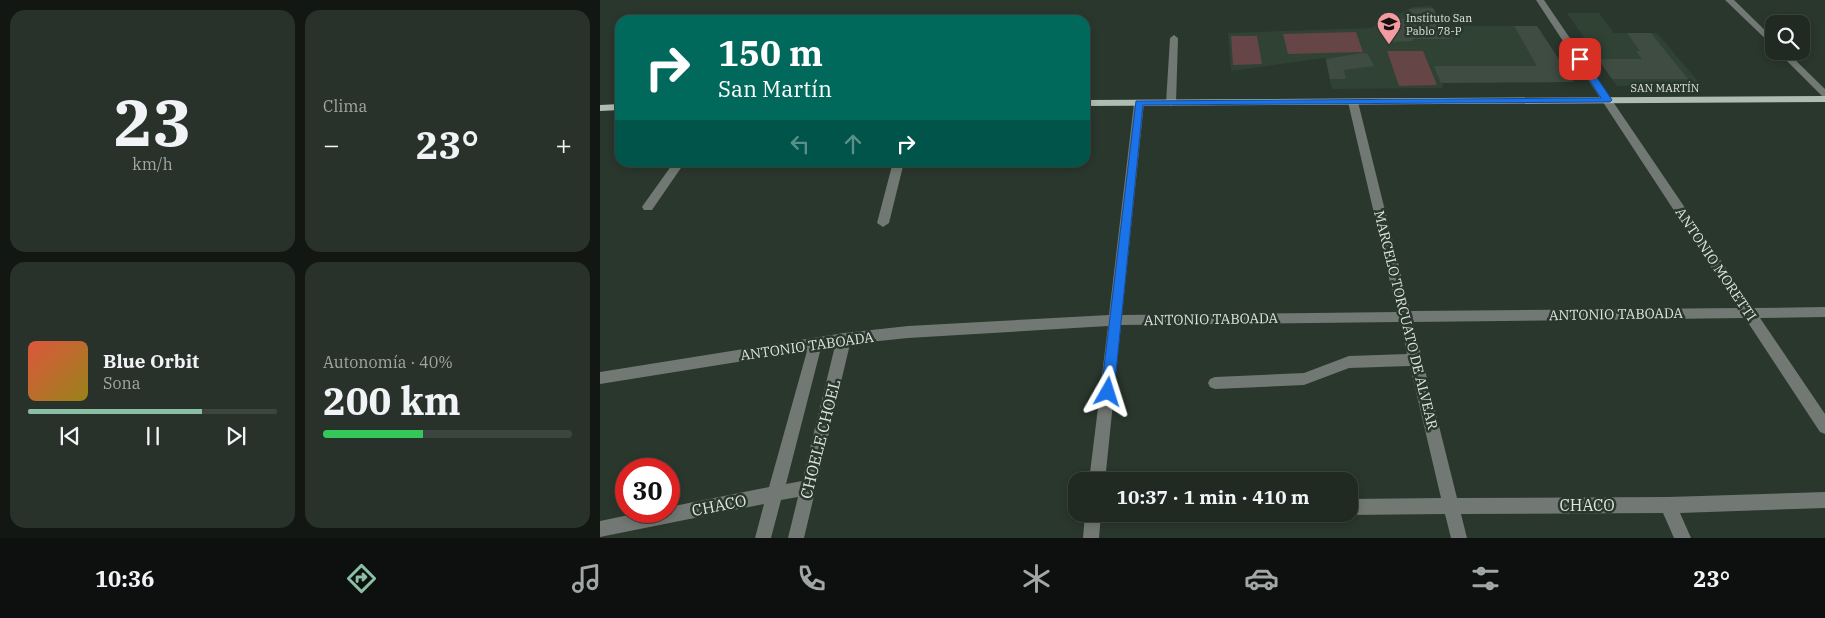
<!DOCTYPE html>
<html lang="es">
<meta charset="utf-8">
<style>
body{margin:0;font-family:"IBM Plex Serif",serif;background:#28312a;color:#f1f3f6;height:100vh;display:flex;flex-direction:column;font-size:19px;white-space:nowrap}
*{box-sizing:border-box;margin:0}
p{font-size:16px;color:#a2a6a5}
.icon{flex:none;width:28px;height:28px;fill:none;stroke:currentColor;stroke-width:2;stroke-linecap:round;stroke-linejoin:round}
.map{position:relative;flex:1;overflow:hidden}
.side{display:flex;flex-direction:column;gap:10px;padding:10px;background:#121713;width:600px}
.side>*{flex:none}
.banner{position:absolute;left:15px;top:15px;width:475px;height:152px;border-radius:15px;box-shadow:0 2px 8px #0003,0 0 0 1px #3d4540;background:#00695c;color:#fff;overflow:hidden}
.controls{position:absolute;left:1165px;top:15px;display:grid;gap:10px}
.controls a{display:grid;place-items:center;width:45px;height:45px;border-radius:10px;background:#202922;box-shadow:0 2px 8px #0003,0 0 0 1px #3d4540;font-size:25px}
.speed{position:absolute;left:15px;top:458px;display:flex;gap:10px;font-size:25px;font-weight:700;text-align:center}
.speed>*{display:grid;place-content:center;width:65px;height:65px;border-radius:50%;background:#202922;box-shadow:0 2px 8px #0003,0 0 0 1px #3d4540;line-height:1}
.speed .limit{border:8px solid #d22;background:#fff;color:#111}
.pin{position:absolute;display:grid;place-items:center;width:42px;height:42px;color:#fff;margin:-21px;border-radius:10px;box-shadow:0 2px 8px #0006}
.me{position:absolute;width:55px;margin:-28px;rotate:6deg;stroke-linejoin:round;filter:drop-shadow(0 0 4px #0008)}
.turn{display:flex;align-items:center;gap:18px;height:105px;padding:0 20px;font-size:22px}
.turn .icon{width:65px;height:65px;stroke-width:2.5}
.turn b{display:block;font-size:35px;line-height:42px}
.lanes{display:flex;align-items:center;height:48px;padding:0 20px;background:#0003;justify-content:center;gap:25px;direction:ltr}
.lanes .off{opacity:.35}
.big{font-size:38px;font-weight:700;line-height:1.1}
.side .card{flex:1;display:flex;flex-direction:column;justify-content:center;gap:8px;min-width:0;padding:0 18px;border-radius:15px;background:#28312a}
.side .dial{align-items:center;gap:0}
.dial b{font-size:65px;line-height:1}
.song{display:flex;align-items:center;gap:15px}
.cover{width:60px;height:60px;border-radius:8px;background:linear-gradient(135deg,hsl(10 70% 55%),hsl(50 70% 35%))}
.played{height:5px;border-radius:2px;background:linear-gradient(90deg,#8abfa5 70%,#3d4540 70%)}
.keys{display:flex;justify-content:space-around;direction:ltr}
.heat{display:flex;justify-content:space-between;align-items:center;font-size:28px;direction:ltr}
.charge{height:8px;border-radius:4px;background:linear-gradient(90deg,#34c759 40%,#3d4540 0)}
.side .tiles{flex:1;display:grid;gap:10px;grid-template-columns:repeat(2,1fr)}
.trip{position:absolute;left:468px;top:472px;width:290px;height:50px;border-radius:15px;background:#202922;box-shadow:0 2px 8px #0003,0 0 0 1px #3d4540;font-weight:700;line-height:50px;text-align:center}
.tab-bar{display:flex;height:80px;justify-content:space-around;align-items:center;background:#0d100e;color:#a2a6a5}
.tab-bar .icon{width:35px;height:35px}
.tab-bar .active{color:#8abfa5}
.tab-bar b{font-size:22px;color:#f1f3f6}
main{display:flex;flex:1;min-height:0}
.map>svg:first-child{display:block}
.built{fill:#2f4234}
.green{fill:#654546}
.building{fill:#3f4c42}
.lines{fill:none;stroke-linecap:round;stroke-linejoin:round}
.minor{fill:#727873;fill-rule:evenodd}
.major{fill:#afbcb3;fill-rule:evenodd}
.route{fill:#1a73e8;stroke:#114b97}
.labels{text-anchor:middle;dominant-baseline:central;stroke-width:5;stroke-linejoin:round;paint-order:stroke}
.far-poi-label{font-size:11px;fill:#dde5df;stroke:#2a372d;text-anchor:start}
.far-street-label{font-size:11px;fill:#dde5df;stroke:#2a372d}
.street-label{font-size:14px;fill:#dde5df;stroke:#2a372d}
.near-street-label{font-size:16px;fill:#dde5df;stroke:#2a372d}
</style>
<main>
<section class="side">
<div class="tiles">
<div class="card dial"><b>23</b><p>km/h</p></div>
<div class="card"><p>Clima</p>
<div class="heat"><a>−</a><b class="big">23°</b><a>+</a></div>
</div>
<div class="card">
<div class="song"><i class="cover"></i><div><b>Blue Orbit</b><p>Sona</p></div></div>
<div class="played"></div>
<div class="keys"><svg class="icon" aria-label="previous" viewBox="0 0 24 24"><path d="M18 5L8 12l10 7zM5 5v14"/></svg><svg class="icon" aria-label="pause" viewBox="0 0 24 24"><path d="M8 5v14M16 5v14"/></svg><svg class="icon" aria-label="next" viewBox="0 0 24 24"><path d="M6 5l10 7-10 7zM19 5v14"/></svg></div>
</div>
<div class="card"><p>Autonomía · 40%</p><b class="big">200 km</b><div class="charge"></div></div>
</div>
</section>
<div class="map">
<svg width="1225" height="538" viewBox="0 0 1225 538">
<rect width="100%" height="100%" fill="#2a372d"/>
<path class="built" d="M 832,6 L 843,26 L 937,26 L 971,78 L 965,82 L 842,83 L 843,88 L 732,89 L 725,58 L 631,71 L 628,33 L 771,28 L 813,7 Z
M 967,13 L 999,13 L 1014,33 L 1057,33 L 1101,85 L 1017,86 Z"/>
<path class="green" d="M 756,32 L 763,52 L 688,54 L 683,34 Z
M 631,36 L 657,36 L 662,64 L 633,65 Z
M 787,51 L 823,51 L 837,85 L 799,86 Z"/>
<path class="building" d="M 833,8 L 850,39 L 813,39 L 813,41 L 793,42 L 785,26 L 800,25 L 797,19 L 814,18 L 809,9 Z
M 914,26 L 937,26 L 974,82 L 841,83 L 834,66 L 937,66 Z
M 1027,33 L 1051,33 L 1088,79 L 1012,79 L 998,59 L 1042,59 L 1036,51 L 1040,51 Z
M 762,53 L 768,54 L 774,66 L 744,70 L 746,79 L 730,79 L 726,59 Z"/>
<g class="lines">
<path class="minor" d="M 936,0 L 944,0 L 1153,308 L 1225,307 L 1225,317 L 1160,318 L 1225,414 L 1225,434 L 1220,432 L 1145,318 L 813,322 L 857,498 L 1068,497 L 1225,492 L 1225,508 L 1080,513 L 1091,538 L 1074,538 L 1063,513 L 861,514 L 867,538 L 851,538 L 845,514 L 749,515 L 746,514 L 749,514 L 749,499 L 841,498 L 810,366 L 749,368 L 704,385 L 615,389 L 610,387 L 608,383 L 610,379 L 615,377 L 704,373 L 749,356 L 807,354 L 800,322 L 521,325 L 505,481 L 489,481 L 508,326 L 308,338 L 250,344 L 204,538 L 188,538 L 198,497 L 181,500 L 171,538 L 155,538 L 164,504 L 0,537 L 0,521 L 48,511 L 69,511 L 69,507 L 169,487 L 207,351 L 0,384 L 0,372 L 244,333 L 308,326 L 509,315 L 534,103 L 539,100 L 544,103 L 522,315 L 797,312 L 748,102 L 753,99 L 758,102 L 810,311 L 1138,308 ZM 235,346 L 202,481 L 186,484 L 221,348 Z
M 1125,0 L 1134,0 L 1174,39 L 1174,47 Z
M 574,35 L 578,38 L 576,103 L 571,106 L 566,103 L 570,38 Z
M 1177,51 L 1186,51 L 1225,89 L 1225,97 L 1222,96 Z
M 74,162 L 85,162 L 52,210 L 44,210 L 42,207 L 44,204 Z
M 293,162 L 304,162 L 289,223 L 283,227 L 277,223 Z
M 485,514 L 501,514 L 499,538 L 483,538 Z"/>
<path class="major" d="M 1225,96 L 1225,102 L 485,106 L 485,100 Z
M 20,104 L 20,110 L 0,111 L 0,105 Z"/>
</g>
<path class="route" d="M 977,57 L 983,57 L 1012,100 L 1010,102 L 543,105 L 514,392 L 512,396 L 508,397 L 503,396 L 501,392 L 536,101 L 1001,98 L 976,59 Z"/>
<defs>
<symbol id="school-pin" viewBox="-11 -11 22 30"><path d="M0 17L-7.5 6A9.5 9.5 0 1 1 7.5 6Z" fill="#f49aa1" stroke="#2a372d"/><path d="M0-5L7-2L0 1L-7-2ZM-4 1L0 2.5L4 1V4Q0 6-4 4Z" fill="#111"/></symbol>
</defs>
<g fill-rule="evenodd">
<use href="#school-pin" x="775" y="10" width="28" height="38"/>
</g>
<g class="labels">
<g class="far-poi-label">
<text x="806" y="18">Instituto San<tspan x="806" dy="13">Pablo 78-P</tspan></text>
</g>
<g class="far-street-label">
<text x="1065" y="88">SAN MARTÍN</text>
</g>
<g class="street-label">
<text transform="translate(1116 264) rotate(56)">ANTONIO MORETTI</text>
<text transform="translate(1016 314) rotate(-1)">ANTONIO TABOADA</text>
<text transform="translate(611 319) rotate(-1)">ANTONIO TABOADA</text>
<text transform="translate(806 320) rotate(76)">MARCELO TORCUATO DE ALVEAR</text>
<text transform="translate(207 346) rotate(-8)">ANTONIO TABOADA</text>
</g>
<g class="near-street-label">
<text transform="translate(220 439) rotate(-76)">CHOELE CHOEL</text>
<text transform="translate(119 505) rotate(-11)">CHACO</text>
<text x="987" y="505">CHACO</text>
</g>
</g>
</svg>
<div class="controls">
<a><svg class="icon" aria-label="search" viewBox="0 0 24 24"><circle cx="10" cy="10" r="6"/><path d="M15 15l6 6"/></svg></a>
</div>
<div class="speed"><div class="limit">30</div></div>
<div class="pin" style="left:980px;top:59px;background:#d93025"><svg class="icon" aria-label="arrive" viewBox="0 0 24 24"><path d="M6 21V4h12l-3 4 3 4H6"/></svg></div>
<svg class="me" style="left:508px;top:392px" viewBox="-20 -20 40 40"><path d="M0-17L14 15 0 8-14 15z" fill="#1a73e8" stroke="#fff" stroke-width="4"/></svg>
<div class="trip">10:37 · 1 min · 410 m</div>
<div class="banner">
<div class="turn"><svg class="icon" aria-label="right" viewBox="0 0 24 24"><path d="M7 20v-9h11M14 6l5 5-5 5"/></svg><div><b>150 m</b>San Martín</div></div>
<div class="lanes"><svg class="icon off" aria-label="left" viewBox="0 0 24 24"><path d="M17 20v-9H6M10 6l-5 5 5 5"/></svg><svg class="icon off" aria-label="ahead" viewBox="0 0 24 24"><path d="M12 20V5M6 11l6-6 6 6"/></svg><svg class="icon" aria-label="right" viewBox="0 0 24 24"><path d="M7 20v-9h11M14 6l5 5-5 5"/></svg></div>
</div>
</div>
</main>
<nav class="tab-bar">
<b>10:36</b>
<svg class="icon active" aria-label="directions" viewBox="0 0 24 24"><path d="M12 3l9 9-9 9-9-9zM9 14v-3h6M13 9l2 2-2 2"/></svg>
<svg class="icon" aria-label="music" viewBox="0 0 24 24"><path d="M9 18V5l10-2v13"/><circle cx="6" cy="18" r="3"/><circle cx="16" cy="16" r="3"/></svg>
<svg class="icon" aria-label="phone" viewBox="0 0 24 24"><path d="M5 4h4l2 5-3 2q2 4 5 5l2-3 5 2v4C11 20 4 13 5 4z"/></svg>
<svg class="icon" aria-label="climate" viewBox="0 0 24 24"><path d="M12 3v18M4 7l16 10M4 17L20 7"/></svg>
<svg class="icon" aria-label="car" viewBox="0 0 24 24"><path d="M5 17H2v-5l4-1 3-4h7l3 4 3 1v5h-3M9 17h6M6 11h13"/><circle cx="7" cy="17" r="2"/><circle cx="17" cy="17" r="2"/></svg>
<svg class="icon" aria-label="filters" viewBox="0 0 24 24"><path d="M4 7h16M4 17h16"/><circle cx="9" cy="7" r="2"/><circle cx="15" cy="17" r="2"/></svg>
<b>23°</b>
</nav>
